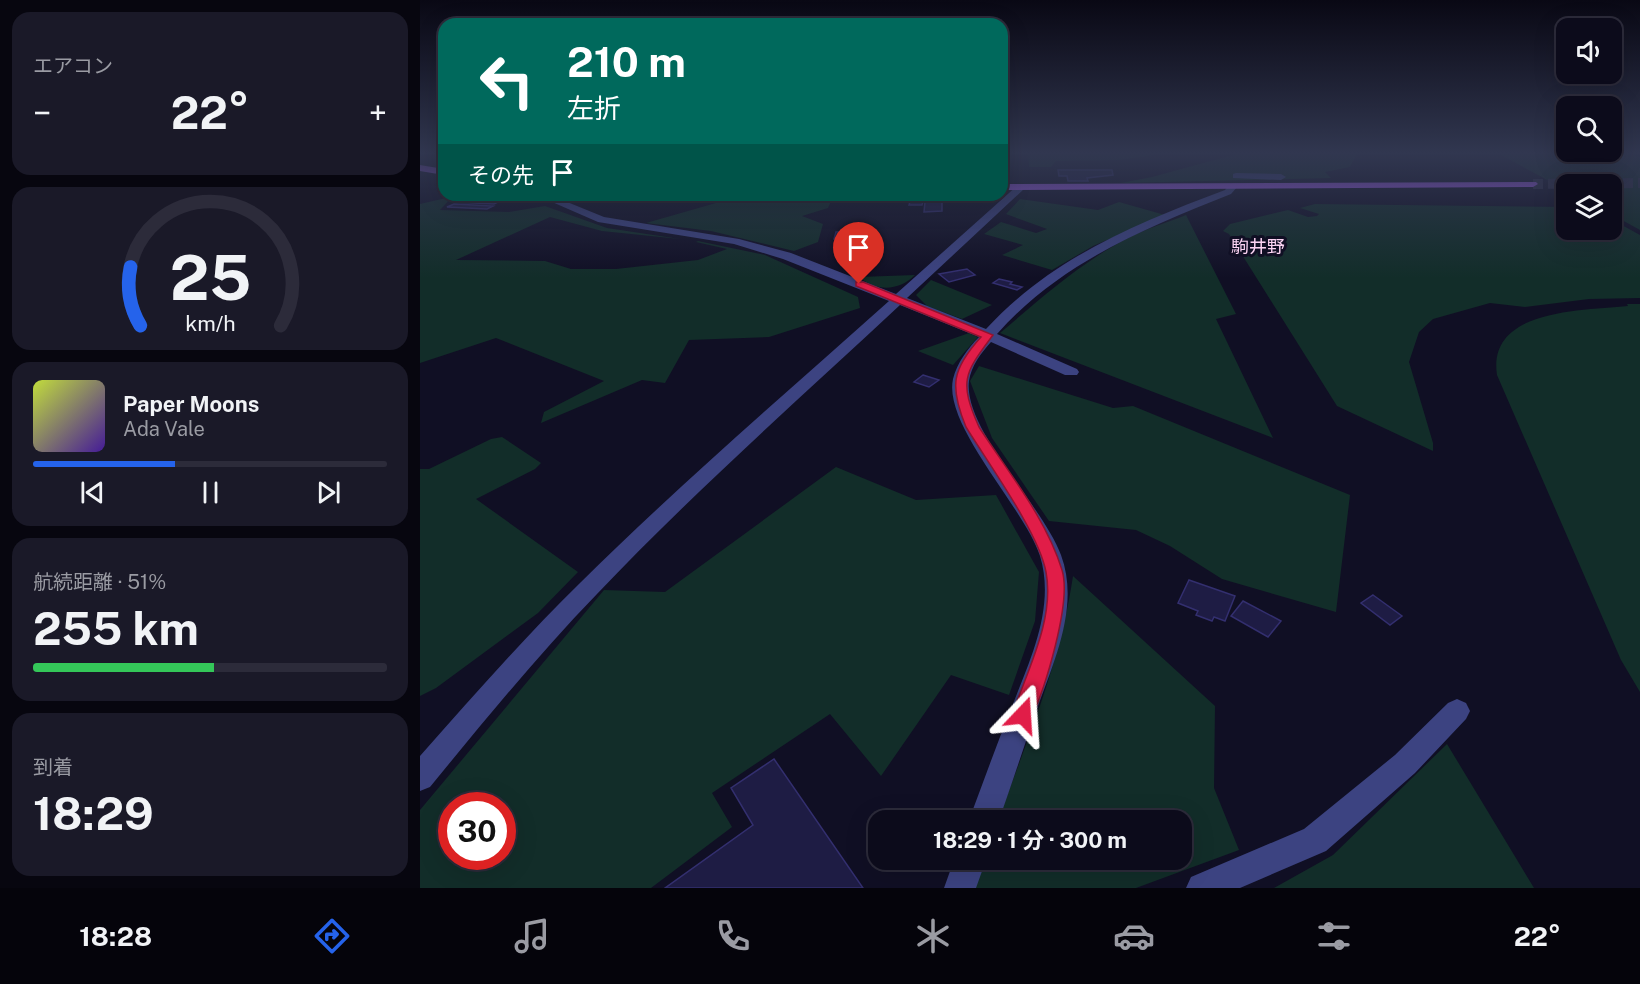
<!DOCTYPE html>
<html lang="ja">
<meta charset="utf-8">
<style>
body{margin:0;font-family:"Public Sans","Noto Sans JP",sans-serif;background:#1a1928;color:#f1f3f6;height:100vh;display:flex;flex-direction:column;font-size:22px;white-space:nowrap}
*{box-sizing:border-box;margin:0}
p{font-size:20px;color:#9a9ba3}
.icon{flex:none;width:33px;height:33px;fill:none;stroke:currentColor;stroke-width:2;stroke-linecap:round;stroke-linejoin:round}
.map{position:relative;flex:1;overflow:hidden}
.sheet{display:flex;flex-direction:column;gap:12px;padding:12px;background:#07060f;width:420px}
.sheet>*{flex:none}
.banner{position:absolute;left:18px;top:18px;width:570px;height:183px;border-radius:18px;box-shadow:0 6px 24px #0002,0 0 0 2px #2c2b3a;background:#00695c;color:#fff;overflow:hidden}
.tools{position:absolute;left:1136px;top:18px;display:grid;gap:12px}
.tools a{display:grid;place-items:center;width:66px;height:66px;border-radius:12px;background:#0c0b1b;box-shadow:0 6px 24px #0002,0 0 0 2px #2c2b3a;font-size:30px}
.speed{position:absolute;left:18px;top:792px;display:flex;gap:12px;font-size:30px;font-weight:700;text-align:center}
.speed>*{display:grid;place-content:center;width:78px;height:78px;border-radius:50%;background:#0c0b1b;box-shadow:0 6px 24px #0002,0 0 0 2px #2c2b3a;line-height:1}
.speed .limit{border:9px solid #d22;background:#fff;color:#111}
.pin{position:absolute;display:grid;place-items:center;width:51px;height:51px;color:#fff;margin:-62px -26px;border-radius:50% 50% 50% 0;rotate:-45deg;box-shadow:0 0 6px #0007}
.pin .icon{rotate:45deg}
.me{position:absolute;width:66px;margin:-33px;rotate:20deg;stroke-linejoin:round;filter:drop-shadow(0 0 4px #0008)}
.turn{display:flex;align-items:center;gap:21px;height:126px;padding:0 30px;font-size:27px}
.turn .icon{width:78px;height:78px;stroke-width:2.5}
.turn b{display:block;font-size:42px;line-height:51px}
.then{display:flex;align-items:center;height:57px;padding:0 30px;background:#0003;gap:12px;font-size:22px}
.big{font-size:45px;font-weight:700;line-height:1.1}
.sheet .widget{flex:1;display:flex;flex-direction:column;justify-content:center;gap:9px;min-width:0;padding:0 21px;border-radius:18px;background:#1a1928}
.sheet .dial{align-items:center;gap:0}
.dial svg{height:156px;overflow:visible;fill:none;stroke:#2c2b3a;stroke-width:7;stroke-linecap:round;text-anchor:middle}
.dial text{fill:#f1f3f6;stroke:none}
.song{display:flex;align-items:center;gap:18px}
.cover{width:72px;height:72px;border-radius:9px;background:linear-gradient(135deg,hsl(70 70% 55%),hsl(260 70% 35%))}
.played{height:6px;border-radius:3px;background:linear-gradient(90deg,#2563eb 40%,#2c2b3a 40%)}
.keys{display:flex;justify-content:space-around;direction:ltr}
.heat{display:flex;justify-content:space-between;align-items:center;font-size:33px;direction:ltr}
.charge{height:9px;border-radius:4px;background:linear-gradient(90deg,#34c759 51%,#2c2b3a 0)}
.trip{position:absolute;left:448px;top:810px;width:324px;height:60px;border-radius:18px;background:#0c0b1b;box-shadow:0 6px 24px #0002,0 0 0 2px #2c2b3a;font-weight:700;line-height:60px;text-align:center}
.dock{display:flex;height:96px;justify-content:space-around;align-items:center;background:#05040b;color:#9a9ba3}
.dock .icon{width:42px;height:42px}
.dock .active{color:#2563eb}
.dock b{font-size:27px;color:#f1f3f6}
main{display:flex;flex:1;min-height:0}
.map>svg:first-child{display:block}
.green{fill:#122d29;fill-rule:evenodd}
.building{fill:#1e1c44;stroke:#332f6f;stroke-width:1.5}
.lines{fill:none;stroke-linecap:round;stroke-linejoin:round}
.major-tunnel{stroke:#2d2d45;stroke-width:10;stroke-dasharray:10 5;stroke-linecap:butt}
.minor{fill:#3c4381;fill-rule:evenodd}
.major{fill:#aa5ff9;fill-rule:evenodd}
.route{fill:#e11d48;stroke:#92132f;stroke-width:1.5}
.labels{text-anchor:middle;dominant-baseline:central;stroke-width:6;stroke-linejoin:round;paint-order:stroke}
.far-quarter-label{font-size:18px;fill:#fdd5f4;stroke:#100f24}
</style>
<main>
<section class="sheet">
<div class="widget"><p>エアコン</p>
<div class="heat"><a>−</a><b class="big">22°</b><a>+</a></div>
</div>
<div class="widget dial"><svg viewBox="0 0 100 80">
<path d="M14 69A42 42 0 1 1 86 69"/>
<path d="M14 69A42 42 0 0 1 9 39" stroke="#2563eb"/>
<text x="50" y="56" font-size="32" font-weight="700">25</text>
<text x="50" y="72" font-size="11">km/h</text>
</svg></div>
<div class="widget">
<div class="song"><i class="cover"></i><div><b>Paper Moons</b><p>Ada Vale</p></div></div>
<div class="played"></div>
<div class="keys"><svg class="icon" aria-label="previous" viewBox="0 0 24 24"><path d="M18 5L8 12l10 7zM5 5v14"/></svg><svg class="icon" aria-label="pause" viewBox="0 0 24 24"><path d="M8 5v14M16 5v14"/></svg><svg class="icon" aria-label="next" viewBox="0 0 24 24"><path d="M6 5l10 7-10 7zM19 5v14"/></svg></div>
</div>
<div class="widget"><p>航続距離 · 51%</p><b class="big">255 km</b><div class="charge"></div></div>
<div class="widget"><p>到着</p><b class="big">18:29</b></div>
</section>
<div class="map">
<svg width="1220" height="888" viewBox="0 0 1220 888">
<rect width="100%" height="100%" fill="#100f24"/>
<path class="green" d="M 608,154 L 741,154 L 700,160 L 636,161 L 631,167 L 609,167 Z
M 816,154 L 937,154 L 930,167 L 905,172 L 911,178 L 701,183 L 732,177 Z
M 1079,154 L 1211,154 L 1220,157 L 1220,230 L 1191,214 L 1191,184 L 1146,184 L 1146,190 Z
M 39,195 L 32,197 L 20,210 L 89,212 L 125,206 L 187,228 L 260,239 L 182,231 L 130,217 L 36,260 L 125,261 L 151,269 L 196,269 L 278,260 L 307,249 L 276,242 L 278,241 L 345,255 L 438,297 L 440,308 L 349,337 L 269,340 L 245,383 L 222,380 L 121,423 L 124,412 L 184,381 L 76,338 L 0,363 L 0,204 Z
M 324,195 L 414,195 L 408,208 L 382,216 L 403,224 L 398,242 L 374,251 L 291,231 L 226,223 Z
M 600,199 L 678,210 L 699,202 L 745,215 L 673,246 L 632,270 L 582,255 L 603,245 L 564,234 L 581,222 L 616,233 L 627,229 L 586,214 Z
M 895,204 L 1146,207 L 1146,230 L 1191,230 L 1191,219 L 1220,235 L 1220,298 L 1169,299 L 1105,307 L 1070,303 L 1013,319 L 999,332 L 989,362 L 1013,443 L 1013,451 L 917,406 L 809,234 L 803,231 L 810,224 L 868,210 L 888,217 L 897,216 L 899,214 L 880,208 Z
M 766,215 L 816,314 L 796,319 L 853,438 L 580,333 C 620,299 659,264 706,239 C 725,229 746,223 766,215 Z
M 495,275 C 479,291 457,292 439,277 Z
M 511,280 L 572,305 L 542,319 L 507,306 L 496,295 Z
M 1207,304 L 1220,304 L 1220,692 L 1201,660 L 1077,375 C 1067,308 1163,311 1208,306 Z
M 549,333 L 558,337 L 533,365 L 498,351 Z
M 559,366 L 693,408 L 713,406 L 930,495 L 916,612 L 802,579 L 750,546 L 716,530 L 629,521 L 572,438 L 550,381 Z
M 82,437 L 121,463 L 115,469 L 56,499 L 158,572 L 118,613 L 16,688 L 0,696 L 0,469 L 9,469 L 71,439 Z
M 416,467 L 496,500 L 576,495 L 619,572 L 615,621 L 589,695 L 531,675 L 461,776 L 410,714 L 292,793 L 312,827 L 231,888 L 0,888 L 0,810 L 184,590 L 245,592 ZM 32,806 L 82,806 L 82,856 L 32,856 Z
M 653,576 L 795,706 L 794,788 L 819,850 L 716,888 L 553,888 L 563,860 L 762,860 L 762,820 L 578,820 C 608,738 640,664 653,576 Z
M 1027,744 L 1114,888 L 854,888 L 913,855 Z"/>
<path class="building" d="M 638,170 L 692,170 L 693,175 L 667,178 L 668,181 L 648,181 L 647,176 L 639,176 Z
M 48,197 L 86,198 L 74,204 L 35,202 Z
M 491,198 L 504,198 L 502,205 L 489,205 Z
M 522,201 L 522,211 L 504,212 L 505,202 Z
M 34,204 L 73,206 L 67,209 L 27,207 Z
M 445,231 L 444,238 L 414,239 L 416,232 Z
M 547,269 L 555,275 L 529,282 L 519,274 Z
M 579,279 L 592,282 L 590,284 L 602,287 L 597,290 L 573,283 Z
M 503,375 L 519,380 L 509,387 L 494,382 Z
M 769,580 L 815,596 L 805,621 L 794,617 L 792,621 L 776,615 L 778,611 L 758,603 Z
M 953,595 L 982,616 L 970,625 L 941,603 Z
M 823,601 L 861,621 L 848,637 L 811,616 Z
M 354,759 L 443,888 L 245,888 L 333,825 L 311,788 Z"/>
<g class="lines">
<path class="major-tunnel" d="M 1113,184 L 1220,183"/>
<path class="minor" d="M 816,173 L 861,174 L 866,177 L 861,180 L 813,178 L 813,174 Z
M 810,184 L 818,186 L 811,194 C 725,228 640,263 577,334 L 657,369 L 659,372 L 657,375 L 645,375 L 571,342 C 561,353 551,366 549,381 C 543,429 623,506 641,555 C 660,606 634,661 617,709 C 604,746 592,784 579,820 L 549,820 C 563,783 576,746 591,709 C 609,662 636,608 620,556 C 604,507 523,426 533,379 C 537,363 548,348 559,337 L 480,305 C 378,400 273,493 177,594 C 118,655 64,721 10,787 L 0,791 L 0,756 C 52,697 104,638 160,583 C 259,485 365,394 469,301 L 363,259 L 314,244 L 178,222 L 116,195 L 130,195 L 184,217 L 319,239 L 371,253 L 476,294 L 598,185 L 604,185 L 604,189 L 487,298 L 566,329 C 631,258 717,223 805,190 Z
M 1037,699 L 1046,703 L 1050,711 L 1046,719 L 995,773 L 906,851 L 820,888 L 766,888 L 771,877 L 884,829 L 975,755 L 1028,703 Z
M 534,860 L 566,860 L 556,888 L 524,888 Z"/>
<path class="major" d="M 0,165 L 24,169 L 24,175 L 0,171 Z
M 1116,182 L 1118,184 L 1113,187 L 582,190 L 582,184 Z
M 131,195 L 142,195 L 131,203 L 126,200 Z"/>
</g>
<linearGradient id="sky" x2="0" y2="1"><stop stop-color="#090814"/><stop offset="0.55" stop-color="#313750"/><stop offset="1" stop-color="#313750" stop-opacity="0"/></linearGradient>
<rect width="1220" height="278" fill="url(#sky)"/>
<path class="route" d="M 436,282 L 443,282 L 573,335 C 545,373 538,380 559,427 C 588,472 626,518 642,570 C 652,602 625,689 610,721 L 603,723 L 595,721 L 592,715 C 607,671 635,619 626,572 C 619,533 568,463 546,427 C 529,386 532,369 561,337 L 436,286 Z"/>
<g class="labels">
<g class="far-quarter-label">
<text x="838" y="246">駒井野</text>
</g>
</g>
</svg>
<div class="tools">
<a><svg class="icon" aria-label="sound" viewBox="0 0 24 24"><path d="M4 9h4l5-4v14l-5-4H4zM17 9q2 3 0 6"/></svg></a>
<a><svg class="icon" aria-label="search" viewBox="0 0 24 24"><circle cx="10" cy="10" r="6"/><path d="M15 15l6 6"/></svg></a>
<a><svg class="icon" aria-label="layers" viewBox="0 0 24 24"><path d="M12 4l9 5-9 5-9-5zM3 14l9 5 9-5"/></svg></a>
</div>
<div class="speed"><div class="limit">30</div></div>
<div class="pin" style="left:439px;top:284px;background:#d93025"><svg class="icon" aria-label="arrive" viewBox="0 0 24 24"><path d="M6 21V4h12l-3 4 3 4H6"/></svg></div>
<svg class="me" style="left:603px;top:715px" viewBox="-20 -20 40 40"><path d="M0-17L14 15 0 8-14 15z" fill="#e11d48" stroke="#fff" stroke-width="4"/></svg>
<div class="trip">18:29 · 1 分 · 300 m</div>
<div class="banner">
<div class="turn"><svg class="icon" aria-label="left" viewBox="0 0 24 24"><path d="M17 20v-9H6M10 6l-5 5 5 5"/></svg><div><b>210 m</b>左折</div></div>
<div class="then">その先<svg class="icon" aria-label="arrive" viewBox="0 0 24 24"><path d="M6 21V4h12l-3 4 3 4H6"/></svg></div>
</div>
</div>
</main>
<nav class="dock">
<b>18:28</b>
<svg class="icon active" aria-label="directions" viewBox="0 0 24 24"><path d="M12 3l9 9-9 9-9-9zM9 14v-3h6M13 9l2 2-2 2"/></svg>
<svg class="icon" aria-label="music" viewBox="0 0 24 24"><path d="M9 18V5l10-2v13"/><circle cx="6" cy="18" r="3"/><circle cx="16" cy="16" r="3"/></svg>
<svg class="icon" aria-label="phone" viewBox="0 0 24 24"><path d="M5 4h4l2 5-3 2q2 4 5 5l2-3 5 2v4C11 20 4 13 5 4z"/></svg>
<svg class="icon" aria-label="climate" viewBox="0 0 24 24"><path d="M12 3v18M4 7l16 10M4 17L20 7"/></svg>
<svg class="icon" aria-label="car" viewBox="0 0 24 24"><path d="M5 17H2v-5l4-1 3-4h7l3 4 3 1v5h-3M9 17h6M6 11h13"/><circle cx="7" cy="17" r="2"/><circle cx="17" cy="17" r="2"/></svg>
<svg class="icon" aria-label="filters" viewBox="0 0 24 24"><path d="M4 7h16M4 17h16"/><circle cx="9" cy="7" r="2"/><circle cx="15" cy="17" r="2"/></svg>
<b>22°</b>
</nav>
